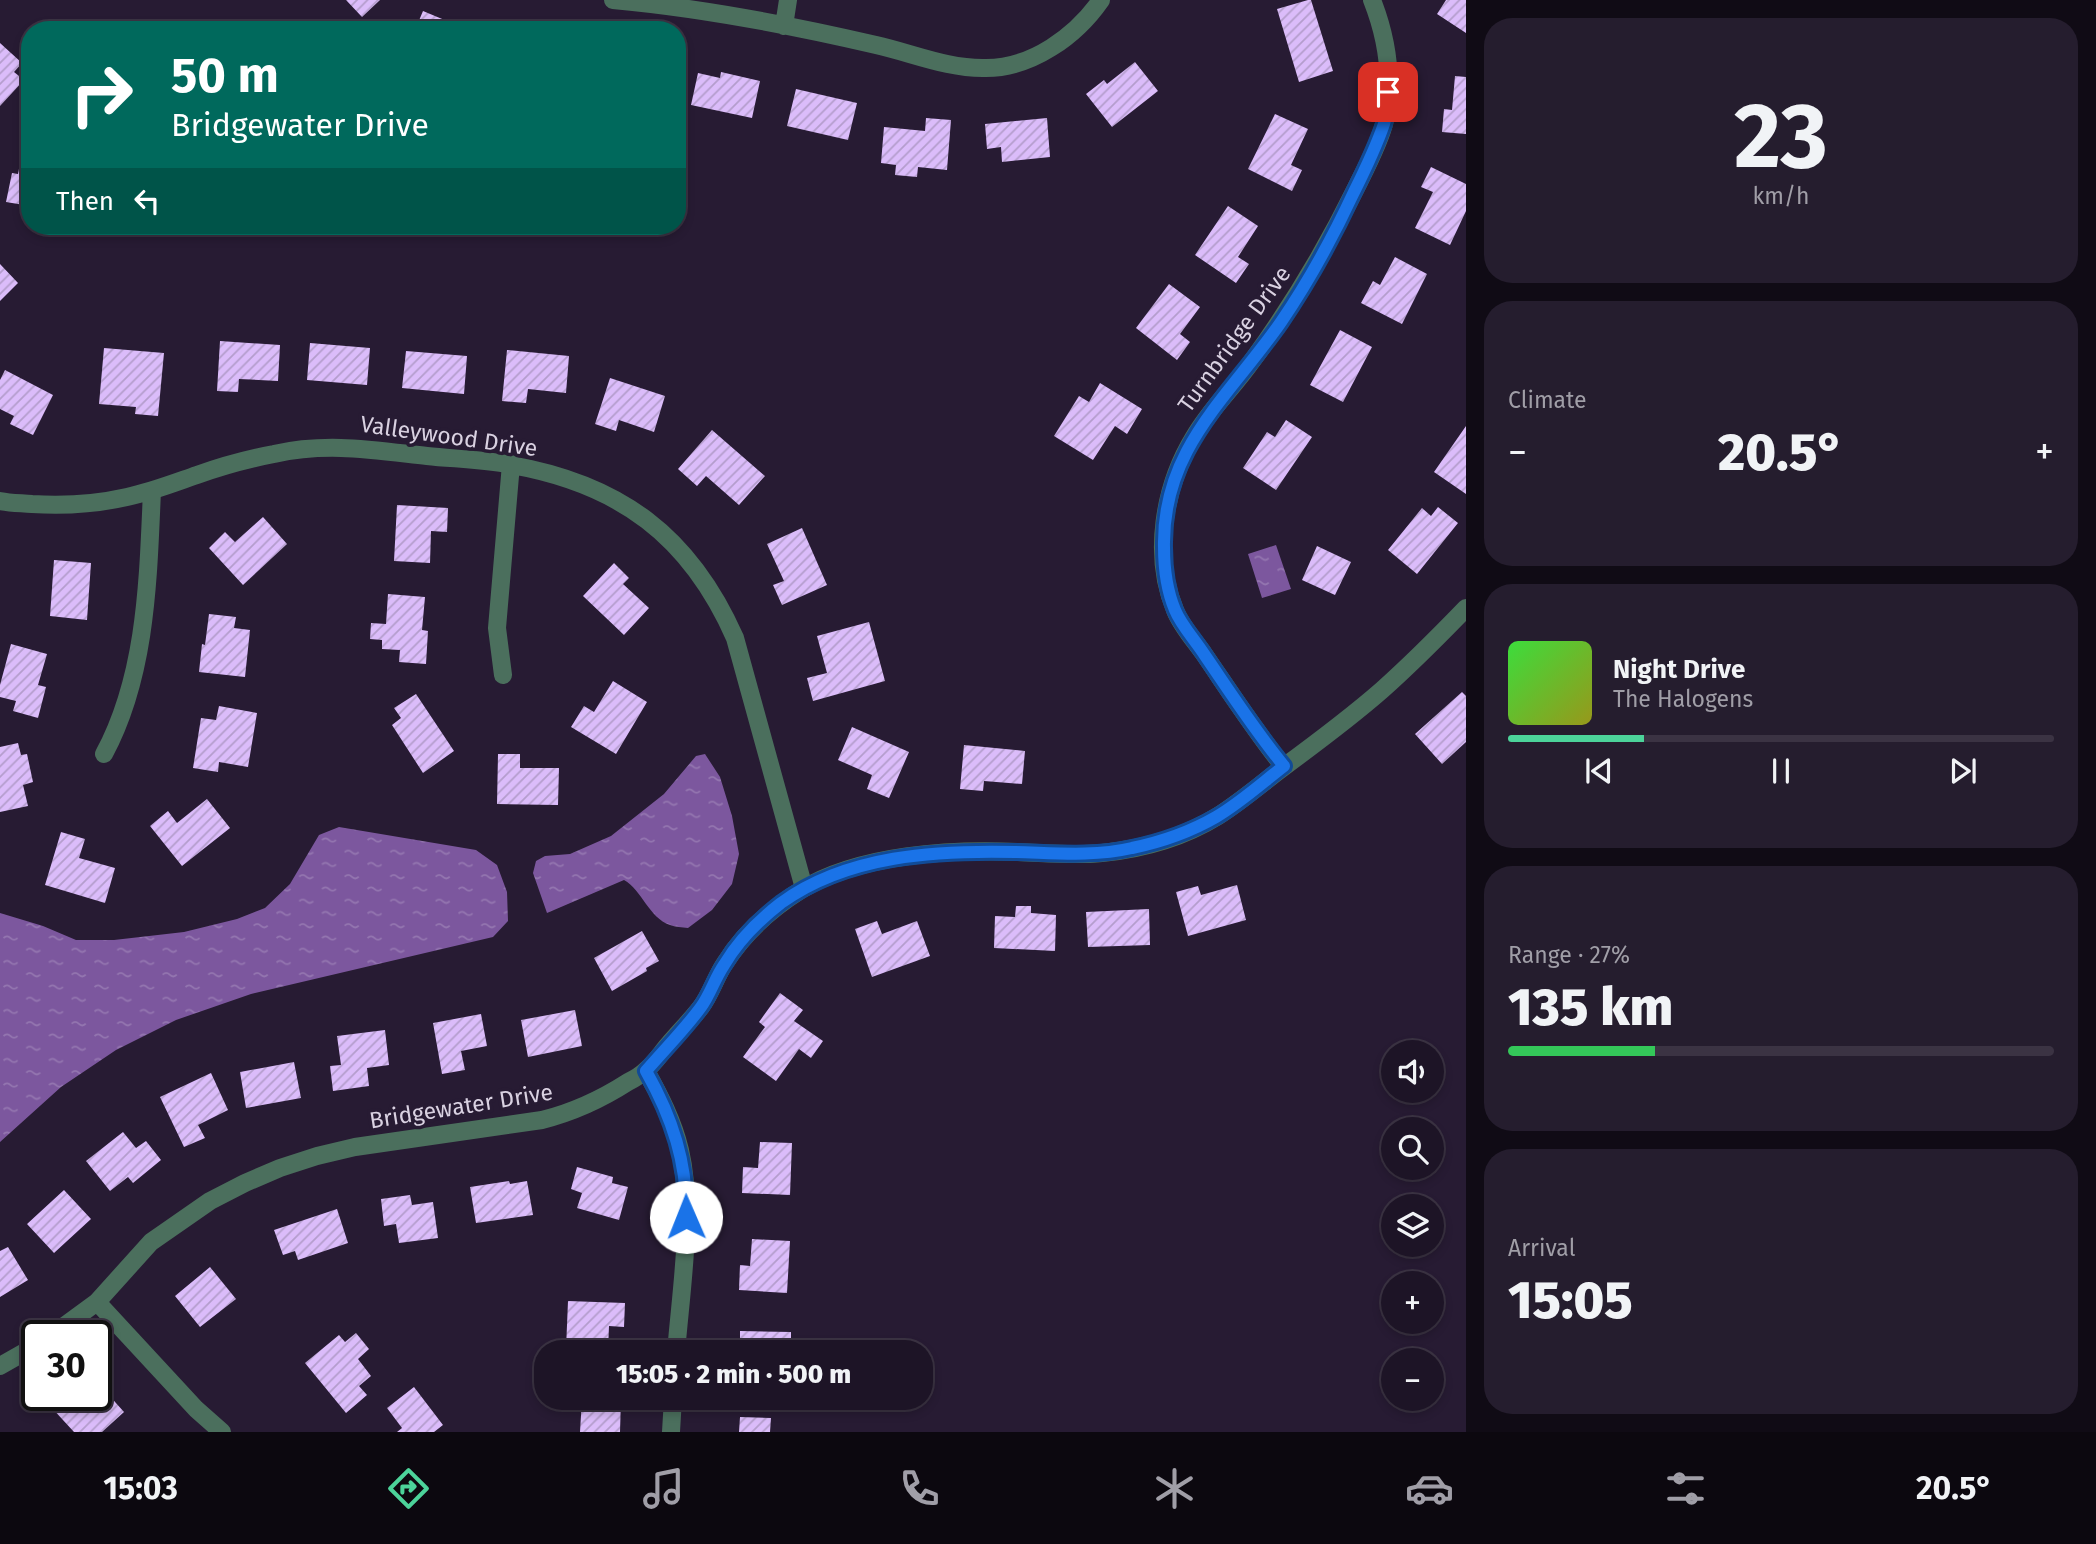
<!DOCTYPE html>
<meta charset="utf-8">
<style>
body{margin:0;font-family:"Fira Sans",sans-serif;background:#251d2e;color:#f1f3f6;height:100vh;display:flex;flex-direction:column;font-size:26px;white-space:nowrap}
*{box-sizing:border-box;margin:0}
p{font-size:23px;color:#a09ea7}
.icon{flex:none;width:38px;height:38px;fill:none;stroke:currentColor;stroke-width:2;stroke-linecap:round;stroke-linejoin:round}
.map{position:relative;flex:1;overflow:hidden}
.side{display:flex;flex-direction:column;gap:18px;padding:18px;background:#100b15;width:630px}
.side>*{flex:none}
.guide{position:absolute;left:21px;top:21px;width:665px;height:214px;border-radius:28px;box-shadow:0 4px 10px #0003,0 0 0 2px #3b3343;background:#00695c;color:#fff;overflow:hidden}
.buttons{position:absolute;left:1381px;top:1040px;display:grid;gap:14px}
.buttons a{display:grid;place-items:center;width:63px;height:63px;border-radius:50%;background:#1d1426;box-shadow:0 4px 10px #0003,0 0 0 2px #3b3343;font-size:35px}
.speed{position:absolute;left:21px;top:1320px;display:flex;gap:14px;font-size:35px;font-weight:700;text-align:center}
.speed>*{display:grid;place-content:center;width:91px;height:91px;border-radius:50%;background:#1d1426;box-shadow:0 4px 10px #0003,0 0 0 2px #3b3343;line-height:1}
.speed .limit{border:4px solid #111;border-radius:10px;background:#fff;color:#111}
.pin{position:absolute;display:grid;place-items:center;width:60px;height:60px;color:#fff;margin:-30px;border-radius:14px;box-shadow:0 4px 10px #0006}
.me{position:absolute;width:77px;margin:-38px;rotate:359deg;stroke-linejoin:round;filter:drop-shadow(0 0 5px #0008)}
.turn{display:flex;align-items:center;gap:24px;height:147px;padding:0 35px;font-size:32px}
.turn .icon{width:91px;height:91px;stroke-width:2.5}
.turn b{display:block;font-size:49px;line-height:60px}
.then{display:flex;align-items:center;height:66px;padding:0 35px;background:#0003;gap:14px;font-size:26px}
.big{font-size:52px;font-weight:800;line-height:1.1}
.side .tile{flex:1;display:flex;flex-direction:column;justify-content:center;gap:10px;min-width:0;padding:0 24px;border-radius:28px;background:#251d2e}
.side .dial{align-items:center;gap:0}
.dial b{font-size:91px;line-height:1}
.song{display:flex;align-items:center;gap:21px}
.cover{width:84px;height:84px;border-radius:10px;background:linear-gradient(135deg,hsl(120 70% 55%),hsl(60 70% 35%))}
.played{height:7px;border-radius:4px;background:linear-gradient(90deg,#4cd39a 25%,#3b3343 25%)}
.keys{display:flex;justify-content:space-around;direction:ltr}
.heat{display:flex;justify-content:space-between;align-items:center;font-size:38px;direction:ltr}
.charge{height:10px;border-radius:5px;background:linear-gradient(90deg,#34c759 27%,#3b3343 0)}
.trip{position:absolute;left:534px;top:1340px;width:399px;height:70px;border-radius:28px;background:#1d1426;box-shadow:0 4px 10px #0003,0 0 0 2px #3b3343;font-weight:800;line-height:70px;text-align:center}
.tab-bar{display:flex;height:112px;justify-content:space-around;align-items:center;background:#0c080f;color:#a09ea7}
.tab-bar .icon{width:49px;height:49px}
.tab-bar .on{color:#4cd39a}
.tab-bar b{font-size:32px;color:#f1f3f6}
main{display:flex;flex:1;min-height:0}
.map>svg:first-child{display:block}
.water{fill:url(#water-ripples)}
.building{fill:url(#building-hatch)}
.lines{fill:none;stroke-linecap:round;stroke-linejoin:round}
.minor{stroke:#4b6f5d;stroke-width:18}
.route-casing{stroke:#114b97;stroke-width:18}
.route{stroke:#1a73e8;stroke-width:12}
.labels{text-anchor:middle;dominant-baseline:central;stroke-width:7;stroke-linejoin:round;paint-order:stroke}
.street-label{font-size:23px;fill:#d9d1e1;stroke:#271b33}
</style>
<main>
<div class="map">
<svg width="1466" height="1432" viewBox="0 0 1466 1432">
<defs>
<pattern id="water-ripples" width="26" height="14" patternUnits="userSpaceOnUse" patternTransform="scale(1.75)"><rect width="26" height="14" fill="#7c579e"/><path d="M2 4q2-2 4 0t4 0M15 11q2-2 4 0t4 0" fill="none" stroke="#9476b0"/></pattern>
<pattern id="building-hatch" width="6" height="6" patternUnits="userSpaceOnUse" patternTransform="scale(1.75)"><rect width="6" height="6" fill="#dbbcfa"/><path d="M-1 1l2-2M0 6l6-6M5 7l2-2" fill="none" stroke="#b49dcc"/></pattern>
</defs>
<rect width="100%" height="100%" fill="#271b33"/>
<path class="water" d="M 1276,545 L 1291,589 L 1262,598 L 1248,554 Z
M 705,754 L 720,777 L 732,816 L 739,854 L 732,884 L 712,910 L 688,928 C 682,927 675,927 670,925 C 649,918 642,890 624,880 L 547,913 L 533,873 L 536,861 L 545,856 L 570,854 L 611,836 L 664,794 L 696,756 Z
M 339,827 L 476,850 L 497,865 L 507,892 L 508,921 L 493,937 L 251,994 L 176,1020 L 116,1050 L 61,1087 L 0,1142 L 0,913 L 43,926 L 76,940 L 114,940 L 184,932 L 237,919 L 265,908 L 290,884 L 319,835 Z"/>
<path class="building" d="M 346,0 L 380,0 L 362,17 Z
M 1308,0 L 1311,0 L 1333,71 L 1299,82 L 1277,9 Z
M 1446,0 L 1466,0 L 1466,33 L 1437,14 Z
M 423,11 L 447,21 L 443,30 L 415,30 Z
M 0,43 L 22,63 L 14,72 L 24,80 L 0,106 Z
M 1135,62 L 1158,91 L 1112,127 L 1086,94 L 1104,80 L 1107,84 Z
M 721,72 L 760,81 L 752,118 L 691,105 L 698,73 L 720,78 Z
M 1455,76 L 1466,77 L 1466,134 L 1442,132 L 1444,109 L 1452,110 Z
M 796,89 L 857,103 L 848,140 L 787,126 Z
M 1275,114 L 1308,129 L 1291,165 L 1302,170 L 1292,191 L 1248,169 Z
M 926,118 L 951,120 L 947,170 L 918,167 L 917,177 L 895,175 L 896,165 L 881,163 L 884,127 L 925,131 Z
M 1047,118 L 1050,157 L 1002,162 L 1001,147 L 987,149 L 985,124 Z
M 25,137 L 30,138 L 30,206 L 6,202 L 12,173 L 18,174 Z
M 1431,167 L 1466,184 L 1466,211 L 1450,245 L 1415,228 L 1433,192 L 1421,187 Z
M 1228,206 L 1258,226 L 1238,257 L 1249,264 L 1236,283 L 1195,255 Z
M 1395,257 L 1427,274 L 1402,324 L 1361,303 L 1373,281 L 1380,285 Z
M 0,264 L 18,283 L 0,301 Z
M 1169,284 L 1200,307 L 1180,334 L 1190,342 L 1177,360 L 1136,328 Z
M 1340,330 L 1372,347 L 1343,402 L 1310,385 Z
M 220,341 L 280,345 L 278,381 L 239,379 L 238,392 L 217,391 Z
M 310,343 L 370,348 L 367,385 L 307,380 Z
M 104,348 L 164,353 L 158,416 L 135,414 L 136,407 L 99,404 Z
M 507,350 L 569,356 L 566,393 L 528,389 L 526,403 L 502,401 Z
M 406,351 L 467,356 L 464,394 L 402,388 Z
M 5,370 L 53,395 L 33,435 L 10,424 L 14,416 L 0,409 L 0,380 Z
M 610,378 L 665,396 L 654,432 L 619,420 L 616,431 L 595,424 Z
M 1100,383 L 1142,409 L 1127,434 L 1115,426 L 1093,460 L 1054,436 L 1079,396 L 1089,402 Z
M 1286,420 L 1312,437 L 1276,490 L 1243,468 L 1267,432 L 1275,437 Z
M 1466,426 L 1466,494 L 1434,472 Z
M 712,430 L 765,476 L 739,505 L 706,476 L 697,486 L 678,469 Z
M 397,505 L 448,508 L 447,532 L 431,531 L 430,563 L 394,561 Z
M 1438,507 L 1458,523 L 1417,574 L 1388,550 L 1422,508 L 1431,516 Z
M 263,517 L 287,544 L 243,585 L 209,548 L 225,532 L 235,542 Z
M 802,528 L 827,585 L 782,605 L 773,585 L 784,581 L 767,544 Z
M 1317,546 L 1351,562 L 1335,595 L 1302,580 Z
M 54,560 L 91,563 L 87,620 L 50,616 Z
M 614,563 L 629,578 L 623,584 L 649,608 L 624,635 L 583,596 Z
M 388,594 L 425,597 L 422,630 L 428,631 L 426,664 L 399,662 L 400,650 L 382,649 L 382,640 L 370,639 L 371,623 L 386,624 Z
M 209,614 L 236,617 L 234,628 L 250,630 L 245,677 L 199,672 L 202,644 L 205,645 Z
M 869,622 L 885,681 L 813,701 L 807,678 L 827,673 L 817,636 Z
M 11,644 L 47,654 L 38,685 L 46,687 L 38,718 L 13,711 L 16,701 L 0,697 L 0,685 Z
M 613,681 L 647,702 L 616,754 L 571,727 L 584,706 L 594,712 Z
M 1462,692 L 1466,696 L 1466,742 L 1442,764 L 1415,734 Z
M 416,694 L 454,751 L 423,773 L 392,725 L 401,718 L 394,708 Z
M 219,706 L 257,713 L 248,767 L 219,762 L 218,772 L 193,768 L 201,718 L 216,720 Z
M 852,727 L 909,752 L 889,798 L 867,789 L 872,775 L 838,760 Z
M 18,743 L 21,755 L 27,754 L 33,782 L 23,785 L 28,806 L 0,812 L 0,747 Z
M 964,745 L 1025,751 L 1022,784 L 984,781 L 983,791 L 960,789 Z
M 498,754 L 520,754 L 520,768 L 559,768 L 558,805 L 497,804 Z
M 207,799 L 230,828 L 182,866 L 150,826 L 168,811 L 177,823 Z
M 61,832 L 85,839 L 79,858 L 115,868 L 105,903 L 45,885 Z
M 1237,885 L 1246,920 L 1188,936 L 1176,892 L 1198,886 L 1201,895 Z
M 1016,906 L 1031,906 L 1031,913 L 1056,915 L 1055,951 L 994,948 L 995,916 L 1015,917 Z
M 1149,909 L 1150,945 L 1088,947 L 1086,912 Z
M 877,921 L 882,934 L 917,921 L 930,956 L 872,977 L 855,929 Z
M 642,931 L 659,961 L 646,968 L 647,971 L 612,991 L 594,958 Z
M 780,993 L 803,1010 L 794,1021 L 823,1041 L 811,1058 L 799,1049 L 776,1081 L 743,1057 L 765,1027 L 759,1022 Z
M 575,1010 L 582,1046 L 528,1057 L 521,1020 Z
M 481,1014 L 487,1046 L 461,1051 L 465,1070 L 442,1074 L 433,1023 Z
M 385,1030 L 389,1065 L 367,1068 L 369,1086 L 333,1091 L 330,1066 L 341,1065 L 337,1036 Z
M 294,1062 L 301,1098 L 246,1108 L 240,1072 Z
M 211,1073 L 228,1110 L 198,1125 L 205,1138 L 184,1147 L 160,1097 Z
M 123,1132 L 136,1148 L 146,1141 L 161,1160 L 133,1183 L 128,1177 L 110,1191 L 86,1161 Z
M 760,1142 L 792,1143 L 790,1195 L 742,1193 L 743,1167 L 758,1168 Z
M 577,1167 L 613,1177 L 612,1183 L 628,1187 L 619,1220 L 577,1208 L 582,1193 L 571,1189 Z
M 509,1181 L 510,1184 L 527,1181 L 533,1215 L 476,1223 L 470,1187 Z
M 64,1190 L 91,1219 L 54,1253 L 27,1224 Z
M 410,1195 L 412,1205 L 433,1202 L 438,1238 L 399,1243 L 396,1224 L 384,1226 L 381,1199 Z
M 337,1209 L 348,1243 L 298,1260 L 295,1251 L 283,1255 L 274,1230 Z
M 752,1239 L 790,1241 L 787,1293 L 739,1290 L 740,1265 L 750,1266 Z
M 8,1247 L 28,1280 L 0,1297 L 0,1251 Z
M 210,1267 L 236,1299 L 200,1327 L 175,1296 Z
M 568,1301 L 625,1303 L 624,1327 L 609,1326 L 608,1351 L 566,1349 Z
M 740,1331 L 791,1332 L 791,1353 L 740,1353 Z
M 356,1333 L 369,1349 L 358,1359 L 371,1376 L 359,1386 L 367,1395 L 346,1413 L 305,1363 L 339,1335 L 345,1342 Z
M 414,1387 L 443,1425 L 434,1432 L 397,1432 L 402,1428 L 387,1408 Z
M 107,1393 L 124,1412 L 102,1432 L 74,1432 L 51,1407 L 64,1395 L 94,1395 L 99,1400 Z
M 582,1398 L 621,1398 L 620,1432 L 580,1432 Z
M 740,1417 L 771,1418 L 770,1432 L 739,1432 Z"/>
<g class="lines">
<path class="minor" d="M 613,0 C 701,8 790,25 876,45 C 912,53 948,69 986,68 C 1032,68 1076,36 1101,0
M 784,26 L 788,0
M 0,501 C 10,503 21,503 32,504 C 63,506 96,504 127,497 C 151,492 174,483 197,475 C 222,466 248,459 274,454 C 327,442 373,450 427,456 C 454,459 483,459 511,465 C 620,484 690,536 735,638 L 804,888
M 503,675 L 497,628 L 511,464
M 104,754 C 147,674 148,578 152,491
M 1284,767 C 1255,731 1230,692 1204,654 C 1195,641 1181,626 1175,610 C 1152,555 1164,486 1194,437 C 1210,409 1234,387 1252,361 C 1292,306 1326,249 1356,188 C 1365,170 1381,140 1385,120 C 1393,80 1387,38 1372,0
M 646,1071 C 660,1096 673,1121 680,1150 C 694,1211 681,1289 676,1353
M 97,1302 L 196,1409 L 222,1432
M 52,1335 L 97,1302 L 151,1242 L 210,1201 L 245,1183 L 280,1168 L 317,1156 L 355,1147 L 542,1120 C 574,1112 600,1100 628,1082 C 634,1079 641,1075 646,1070 C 655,1063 661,1053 668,1045 C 679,1032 691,1020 701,1007 C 711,994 716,976 725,963 C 744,933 771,909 801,890 C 860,854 951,849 1018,852 C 1046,853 1074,856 1102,853 C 1142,849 1184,837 1218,816 C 1240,802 1260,785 1281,769 C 1315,744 1350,718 1382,690 C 1411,664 1439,636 1466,608
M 0,1366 L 37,1345
M 671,1432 L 673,1398"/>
</g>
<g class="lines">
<defs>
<path id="route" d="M 686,1217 C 688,1164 672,1117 646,1071 C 664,1050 685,1029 701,1007 C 710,995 715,978 724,965 C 738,941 759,920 781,903 C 847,855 937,850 1016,852 C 1055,853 1093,857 1132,848 C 1161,842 1190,832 1216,817 C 1240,803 1262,783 1284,766 C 1255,731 1230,692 1204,654 C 1195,640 1181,625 1175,610 C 1167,591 1164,568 1164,547 C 1162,448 1229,397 1281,322 C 1309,281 1333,237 1354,192 C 1365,170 1376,147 1384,124 C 1387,114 1387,103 1388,92"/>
</defs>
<use href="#route" class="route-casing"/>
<use href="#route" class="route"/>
</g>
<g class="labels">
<g class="street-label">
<text transform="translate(1234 339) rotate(-54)">Turnbridge Drive</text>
<text transform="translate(449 436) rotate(8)">Valleywood Drive</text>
<text transform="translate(461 1106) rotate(-9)">Bridgewater Drive</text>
</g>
</g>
</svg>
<div class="buttons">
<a><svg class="icon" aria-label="sound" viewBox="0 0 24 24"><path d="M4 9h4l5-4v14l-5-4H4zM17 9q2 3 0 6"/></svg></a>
<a><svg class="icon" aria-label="search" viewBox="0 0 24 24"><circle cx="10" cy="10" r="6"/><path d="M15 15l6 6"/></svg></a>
<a><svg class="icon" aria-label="layers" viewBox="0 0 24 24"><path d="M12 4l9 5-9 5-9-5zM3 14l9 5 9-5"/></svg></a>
<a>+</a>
<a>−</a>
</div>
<div class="speed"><div class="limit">30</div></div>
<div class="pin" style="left:1388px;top:92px;background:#d93025"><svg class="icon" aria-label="arrive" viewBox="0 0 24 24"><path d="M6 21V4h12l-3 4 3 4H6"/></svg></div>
<svg class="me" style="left:686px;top:1217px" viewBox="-20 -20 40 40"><circle r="19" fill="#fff"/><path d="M0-13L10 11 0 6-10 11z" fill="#1a73e8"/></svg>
<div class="trip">15:05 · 2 min · 500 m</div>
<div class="guide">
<div class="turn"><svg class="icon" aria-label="right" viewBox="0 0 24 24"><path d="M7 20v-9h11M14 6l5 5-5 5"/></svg><div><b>50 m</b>Bridgewater Drive</div></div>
<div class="then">Then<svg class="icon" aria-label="left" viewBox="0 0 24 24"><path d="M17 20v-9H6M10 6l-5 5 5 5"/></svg></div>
</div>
</div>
<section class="side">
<div class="tile dial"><b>23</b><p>km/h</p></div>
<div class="tile"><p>Climate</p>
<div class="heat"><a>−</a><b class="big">20.5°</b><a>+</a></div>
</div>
<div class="tile">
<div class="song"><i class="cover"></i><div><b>Night Drive</b><p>The Halogens</p></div></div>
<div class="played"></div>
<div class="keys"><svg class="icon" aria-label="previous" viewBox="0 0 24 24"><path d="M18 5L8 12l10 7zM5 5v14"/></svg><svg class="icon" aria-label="pause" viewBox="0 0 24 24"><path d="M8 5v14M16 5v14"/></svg><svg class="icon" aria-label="next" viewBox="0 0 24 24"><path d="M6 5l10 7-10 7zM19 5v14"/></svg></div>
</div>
<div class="tile"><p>Range · 27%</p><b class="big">135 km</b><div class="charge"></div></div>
<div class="tile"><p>Arrival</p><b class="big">15:05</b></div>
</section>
</main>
<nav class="tab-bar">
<b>15:03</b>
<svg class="icon on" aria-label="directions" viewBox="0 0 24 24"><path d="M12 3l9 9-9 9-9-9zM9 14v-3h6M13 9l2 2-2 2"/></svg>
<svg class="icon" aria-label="music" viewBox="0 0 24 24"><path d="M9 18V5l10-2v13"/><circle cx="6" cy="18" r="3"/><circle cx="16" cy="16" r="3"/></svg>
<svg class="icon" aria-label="phone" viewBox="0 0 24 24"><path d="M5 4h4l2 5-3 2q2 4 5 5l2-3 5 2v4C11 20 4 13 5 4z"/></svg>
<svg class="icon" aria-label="climate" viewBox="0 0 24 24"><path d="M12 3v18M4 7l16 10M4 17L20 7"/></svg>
<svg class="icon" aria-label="car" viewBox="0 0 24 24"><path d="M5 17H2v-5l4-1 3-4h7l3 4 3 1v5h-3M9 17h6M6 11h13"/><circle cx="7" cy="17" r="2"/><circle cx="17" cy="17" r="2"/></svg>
<svg class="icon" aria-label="filters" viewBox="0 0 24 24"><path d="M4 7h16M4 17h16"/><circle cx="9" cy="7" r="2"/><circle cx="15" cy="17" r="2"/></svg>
<b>20.5°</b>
</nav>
